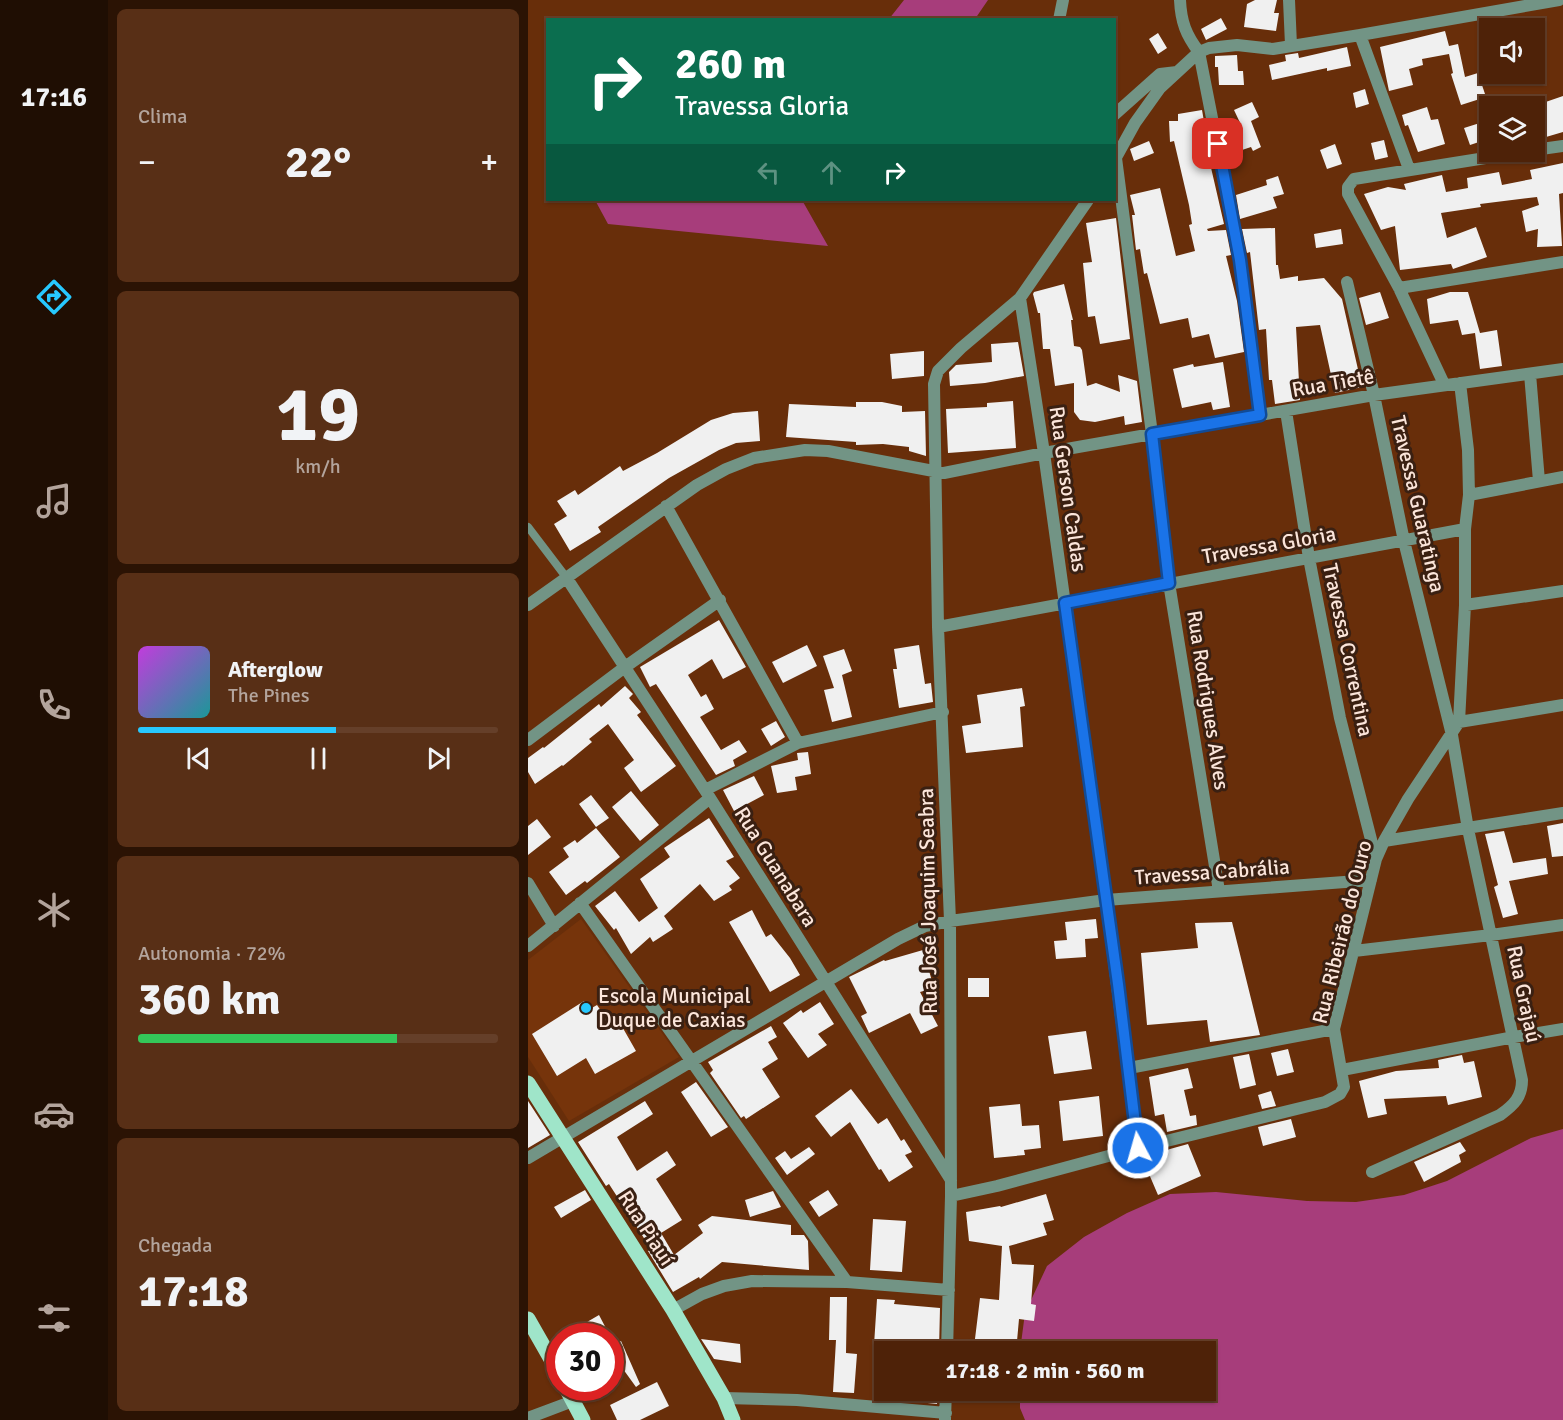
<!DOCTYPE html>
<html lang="pt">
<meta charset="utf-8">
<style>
body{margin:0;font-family:Signika,sans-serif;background:#582f16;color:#f1f3f6;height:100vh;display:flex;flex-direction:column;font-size:22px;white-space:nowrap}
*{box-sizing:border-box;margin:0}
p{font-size:20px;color:#b3a49c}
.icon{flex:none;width:33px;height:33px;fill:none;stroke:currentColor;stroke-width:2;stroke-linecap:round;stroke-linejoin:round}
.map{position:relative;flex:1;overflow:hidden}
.side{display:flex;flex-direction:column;gap:9px;padding:9px;background:#2b1304;width:420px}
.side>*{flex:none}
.guide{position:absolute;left:18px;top:18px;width:570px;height:183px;border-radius:0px;box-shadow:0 2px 4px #0004,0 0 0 2px #653f29;background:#0b6e4f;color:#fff;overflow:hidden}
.fabs{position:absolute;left:951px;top:18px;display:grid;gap:12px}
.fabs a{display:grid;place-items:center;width:66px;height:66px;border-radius:0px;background:#4e2208;box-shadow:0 2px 4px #0004,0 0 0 2px #653f29;font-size:30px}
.speed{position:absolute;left:18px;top:1323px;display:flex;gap:12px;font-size:30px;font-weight:700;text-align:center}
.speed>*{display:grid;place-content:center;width:78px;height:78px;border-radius:50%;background:#4e2208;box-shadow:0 2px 4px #0004,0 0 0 2px #653f29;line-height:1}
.speed .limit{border:9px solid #d22;background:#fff;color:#111}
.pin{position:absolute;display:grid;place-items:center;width:51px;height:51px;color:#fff;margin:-26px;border-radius:12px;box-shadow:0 3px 9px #0006}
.me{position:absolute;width:66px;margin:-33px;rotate:354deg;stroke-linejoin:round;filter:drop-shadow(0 0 4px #0008)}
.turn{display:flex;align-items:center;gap:21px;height:126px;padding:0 30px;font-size:27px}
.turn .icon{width:78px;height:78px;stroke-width:2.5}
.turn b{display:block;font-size:42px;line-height:51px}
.lanes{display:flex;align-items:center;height:57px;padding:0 30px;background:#0003;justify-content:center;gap:30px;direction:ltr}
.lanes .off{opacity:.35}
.big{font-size:45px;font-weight:800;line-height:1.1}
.side .tile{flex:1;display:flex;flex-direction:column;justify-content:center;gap:9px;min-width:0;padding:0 21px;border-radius:9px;background:#582f16}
.side .dial{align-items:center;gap:0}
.dial b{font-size:78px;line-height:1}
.song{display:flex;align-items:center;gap:18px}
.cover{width:72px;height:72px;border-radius:9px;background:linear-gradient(135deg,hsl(290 70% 55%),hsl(180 70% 35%))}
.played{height:6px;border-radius:3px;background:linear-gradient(90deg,#27c8fe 55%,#653f29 55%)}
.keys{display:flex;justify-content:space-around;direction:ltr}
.heat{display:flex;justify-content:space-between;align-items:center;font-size:33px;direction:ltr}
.charge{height:9px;border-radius:4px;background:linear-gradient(90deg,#34c759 72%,#653f29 0)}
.trip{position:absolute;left:346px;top:1341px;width:342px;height:60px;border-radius:0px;background:#4e2208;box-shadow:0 2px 4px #0004,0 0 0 2px #653f29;font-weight:800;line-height:60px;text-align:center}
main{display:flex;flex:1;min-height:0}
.dock{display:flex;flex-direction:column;width:108px;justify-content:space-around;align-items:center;background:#1f0e03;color:#b3a49c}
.dock .icon{width:42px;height:42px}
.dock .selected{color:#27c8fe}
.dock b{font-size:27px;color:#f1f3f6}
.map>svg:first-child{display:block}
.built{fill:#76340b}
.forest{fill:#a73d7b}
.building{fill:#f0f0f0}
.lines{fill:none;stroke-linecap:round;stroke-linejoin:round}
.lane{stroke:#729485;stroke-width:8}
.street{stroke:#729485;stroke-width:12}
.primary{stroke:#9fe5c9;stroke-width:15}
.route-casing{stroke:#114b97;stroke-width:15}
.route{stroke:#1a73e8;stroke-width:10}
.poi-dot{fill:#27c8fe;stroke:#3a2012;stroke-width:2}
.labels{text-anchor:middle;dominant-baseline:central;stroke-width:6;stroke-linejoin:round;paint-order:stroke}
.street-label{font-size:21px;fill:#fbe5da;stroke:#3a2012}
.poi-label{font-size:21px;fill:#fbe5da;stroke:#3a2012;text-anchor:start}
</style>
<main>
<nav class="dock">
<b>17:16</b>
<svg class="icon selected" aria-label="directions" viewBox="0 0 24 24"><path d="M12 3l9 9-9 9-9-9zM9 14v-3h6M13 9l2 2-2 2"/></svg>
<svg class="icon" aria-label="music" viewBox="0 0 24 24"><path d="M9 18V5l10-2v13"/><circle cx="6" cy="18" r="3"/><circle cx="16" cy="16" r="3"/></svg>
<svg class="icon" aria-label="phone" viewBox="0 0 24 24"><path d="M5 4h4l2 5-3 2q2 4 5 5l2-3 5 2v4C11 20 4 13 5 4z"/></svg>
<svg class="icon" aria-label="climate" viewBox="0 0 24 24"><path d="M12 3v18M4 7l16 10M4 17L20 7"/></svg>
<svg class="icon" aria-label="car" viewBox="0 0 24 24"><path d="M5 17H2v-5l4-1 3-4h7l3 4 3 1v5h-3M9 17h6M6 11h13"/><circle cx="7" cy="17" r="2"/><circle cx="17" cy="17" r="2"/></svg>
<svg class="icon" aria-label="filters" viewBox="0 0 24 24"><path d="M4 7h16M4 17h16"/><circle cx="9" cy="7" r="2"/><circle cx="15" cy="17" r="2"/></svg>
</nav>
<section class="side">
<div class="tile"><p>Clima</p>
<div class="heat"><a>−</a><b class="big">22°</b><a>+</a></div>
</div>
<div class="tile dial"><b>19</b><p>km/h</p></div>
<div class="tile">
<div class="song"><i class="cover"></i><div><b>Afterglow</b><p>The Pines</p></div></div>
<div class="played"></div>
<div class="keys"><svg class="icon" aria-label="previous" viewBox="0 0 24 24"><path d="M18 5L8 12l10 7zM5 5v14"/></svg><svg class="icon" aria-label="pause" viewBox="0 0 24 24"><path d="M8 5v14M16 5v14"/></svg><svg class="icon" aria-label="next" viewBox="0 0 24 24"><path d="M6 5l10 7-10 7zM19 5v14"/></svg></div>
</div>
<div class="tile"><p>Autonomia · 72%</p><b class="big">360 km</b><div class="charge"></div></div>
<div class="tile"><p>Chegada</p><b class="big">17:18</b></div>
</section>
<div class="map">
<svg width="1035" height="1420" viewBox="0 0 1035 1420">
<rect width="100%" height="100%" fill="#682e0a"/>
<path class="built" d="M 53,919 L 151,1057 L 41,1121 L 0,1057 L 0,960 Z"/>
<path class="forest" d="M 376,0 L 460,0 L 447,19 L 361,19 Z
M 67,200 L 274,200 L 300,246 L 80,224 Z
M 1035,1129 L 1035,1420 L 497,1420 L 492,1408 L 492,1391 L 678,1390 L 678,1352 L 492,1351 L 497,1313 L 519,1266 L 556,1237 L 599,1213 L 642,1194 L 688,1192 L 779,1201 L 828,1202 L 876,1195 L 919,1181 L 1003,1138 Z"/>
<path class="building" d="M 727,0 L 749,0 L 746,13 L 751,13 L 748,31 L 716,27 L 719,4 Z
M 693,18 L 699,29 L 678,40 L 673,29 Z
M 917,31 L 921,46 L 930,44 L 937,77 L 950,73 L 958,97 L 933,105 L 923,74 L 925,73 L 921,54 L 894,59 L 895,65 L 881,69 L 885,85 L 861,91 L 852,47 Z
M 630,33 L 639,48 L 630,54 L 621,39 Z
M 819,47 L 823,66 L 799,71 L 799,68 L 744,80 L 741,65 L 758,61 L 757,55 L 770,53 L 771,58 Z
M 709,55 L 710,71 L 715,71 L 716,85 L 691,85 L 690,67 L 687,67 L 687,56 Z
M 837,89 L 841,104 L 828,108 L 825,93 Z
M 1001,94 L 1004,106 L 969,106 L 968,102 Z
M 1035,96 L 1035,132 L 1018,137 L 1017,135 L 1006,137 L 1006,106 Z
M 724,102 L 731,117 L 723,121 L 733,147 L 725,151 L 723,147 L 711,151 L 704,131 L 714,127 L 706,110 Z
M 899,107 L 903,120 L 910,119 L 917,144 L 890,152 L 880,125 L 877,126 L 874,115 Z
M 674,110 L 678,133 L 675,133 L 696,224 L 679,229 L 680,231 L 698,230 L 703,255 L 698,256 L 709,301 L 716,352 L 687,358 L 681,334 L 664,338 L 660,318 L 632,324 L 619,273 L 616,274 L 612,249 L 608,250 L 604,215 L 607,215 L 602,195 L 632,188 L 648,256 L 667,251 L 661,225 L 664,224 L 661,205 L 646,141 L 642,142 L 641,121 L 650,121 L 650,114 Z
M 955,122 L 960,139 L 942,145 L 936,128 Z
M 856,140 L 860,157 L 847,160 L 843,143 Z
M 621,141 L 626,153 L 606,161 L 602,149 Z
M 807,144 L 814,164 L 799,169 L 792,150 Z
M 1035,163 L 1035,193 L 1031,194 L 1034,246 L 1009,247 L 1010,229 L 998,232 L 994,211 L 1011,205 L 1009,197 L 952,204 L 953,207 L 913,213 L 919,238 L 948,227 L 959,257 L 925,269 L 923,264 L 872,270 L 867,226 L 853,230 L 836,194 L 860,187 L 878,190 L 876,184 L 914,175 L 918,192 L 940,188 L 939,178 L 971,172 L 974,185 L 1004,179 L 1002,170 Z
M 750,176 L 756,194 L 745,197 L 749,208 L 712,219 L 708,195 L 739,185 L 738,180 Z
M 588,218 L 602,339 L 572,344 L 567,316 L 560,317 L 555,263 L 564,262 L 558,223 Z
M 747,228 L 748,265 L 750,265 L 752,279 L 770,276 L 770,281 L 796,278 L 814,299 L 834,387 L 807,393 L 792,325 L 768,327 L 772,400 L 747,404 L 744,380 L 741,380 L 738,329 L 731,330 L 722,252 L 719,253 L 714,229 Z
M 813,229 L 815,244 L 788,248 L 786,234 Z
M 536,284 L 545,320 L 543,320 L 546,346 L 552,347 L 554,350 L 559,386 L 568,383 L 592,392 L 590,375 L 609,381 L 614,422 L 597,425 L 596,416 L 567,422 L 552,420 L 546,412 L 546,383 L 527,386 L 522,349 L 515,349 L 512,313 L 510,313 L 505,294 L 506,292 Z
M 852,292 L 861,318 L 838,325 L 831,298 Z
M 922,292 L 940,292 L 952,333 L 969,330 L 974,366 L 952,369 L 947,333 L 934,335 L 930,320 L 902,324 L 899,299 Z
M 490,342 L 496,376 L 457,383 L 422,386 L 421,372 L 428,365 L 464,362 L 463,344 Z
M 396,351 L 396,376 L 364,379 L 362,354 Z
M 695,362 L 702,407 L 685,410 L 683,402 L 654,408 L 645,369 L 665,364 L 666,367 Z
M 485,401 L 488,448 L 420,453 L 418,409 L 459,407 L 459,403 Z
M 328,402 L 354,402 L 374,406 L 374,412 L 397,411 L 398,456 L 381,451 L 381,447 L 355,444 L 328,445 L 328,442 L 258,437 L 261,404 L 328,407 Z
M 230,411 L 232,441 L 208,443 L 191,450 L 141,478 L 70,527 L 73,532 L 42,551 L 26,524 L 39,516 L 29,501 L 47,490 L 50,495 L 92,466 L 95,471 L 129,453 L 183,420 L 205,413 Z
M 191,620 L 218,667 L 195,679 L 184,659 L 160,675 L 173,697 L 178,694 L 186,709 L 172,717 L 193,750 L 211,740 L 219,752 L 205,760 L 207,766 L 188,775 L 128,684 L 122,687 L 112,667 Z
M 279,645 L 289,666 L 255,683 L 244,662 Z
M 391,645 L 397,684 L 403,683 L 405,702 L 371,708 L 365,669 L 369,669 L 366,649 Z
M 316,649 L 324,671 L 314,675 L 324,717 L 304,722 L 296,690 L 306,688 L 295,656 Z
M 97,686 L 105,694 L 101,698 L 113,712 L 109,715 L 148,766 L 113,792 L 96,768 L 106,760 L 80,724 L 61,739 L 64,742 L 35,766 L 34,765 L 7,784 L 0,772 L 0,758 L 15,747 L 16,748 L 71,704 L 73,707 Z
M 494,688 L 497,706 L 492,707 L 495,747 L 438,753 L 434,726 L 453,723 L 449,695 Z
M 248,721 L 257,737 L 243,746 L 233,729 Z
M 280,752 L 283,774 L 267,777 L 269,790 L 249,793 L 243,766 L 270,760 L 269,753 Z
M 226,776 L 236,795 L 206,811 L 195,790 Z
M 103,791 L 131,825 L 112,841 L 84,807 Z
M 63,795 L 81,818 L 68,827 L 51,804 Z
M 181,818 L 206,857 L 198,861 L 212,878 L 201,886 L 204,890 L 186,901 L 172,884 L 136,916 L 145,929 L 125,942 L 122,937 L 103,954 L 88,928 L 86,930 L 67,906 L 87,891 L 111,922 L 130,908 L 112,879 L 142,857 L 136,848 Z
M 9,819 L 23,837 L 0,855 L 0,826 Z
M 1035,823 L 1035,856 L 1024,857 L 1019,826 Z
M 68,828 L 92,857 L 59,883 L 57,881 L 38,895 L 21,872 L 41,857 L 35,848 L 47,840 L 49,843 Z
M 976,831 L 985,863 L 1018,858 L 1020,874 L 981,881 L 990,914 L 975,918 L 966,887 L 970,885 L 957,834 Z
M 224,910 L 238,937 L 243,934 L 262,958 L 272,975 L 242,992 L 201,922 Z
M 568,919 L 570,938 L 557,939 L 558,957 L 528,959 L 526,941 L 539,940 L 537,922 Z
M 704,922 L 732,1035 L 682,1042 L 679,1020 L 619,1025 L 613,953 L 670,948 L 667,923 Z
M 395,950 L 406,988 L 392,992 L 410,1026 L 393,1034 L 382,1013 L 341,1033 L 333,1016 L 339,1013 L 321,977 L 356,960 L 357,961 Z
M 440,978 L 461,978 L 461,997 L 440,997 Z
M 56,1001 L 62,1009 L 69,1005 L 79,1020 L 88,1016 L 108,1051 L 67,1074 L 58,1058 L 29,1076 L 4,1034 Z
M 292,1002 L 306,1024 L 290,1034 L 299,1045 L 280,1058 L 255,1023 L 273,1010 L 275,1013 Z
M 243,1026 L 249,1037 L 240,1042 L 250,1059 L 234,1069 L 252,1097 L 218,1119 L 216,1116 L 213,1118 L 182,1073 L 185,1070 L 180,1062 Z
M 558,1031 L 564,1069 L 526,1074 L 520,1036 Z
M 760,1049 L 766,1072 L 749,1076 L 743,1053 Z
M 721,1054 L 728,1085 L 712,1089 L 705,1057 Z
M 934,1055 L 936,1063 L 946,1061 L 954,1097 L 920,1105 L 918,1096 L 856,1099 L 859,1114 L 840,1118 L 831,1081 L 868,1071 L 911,1068 L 910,1060 Z
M 660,1068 L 665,1088 L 656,1090 L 662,1116 L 668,1115 L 669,1125 L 639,1132 L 636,1114 L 627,1116 L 621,1077 Z
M 168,1082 L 200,1127 L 183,1137 L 153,1092 Z
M 323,1089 L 350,1124 L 359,1118 L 373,1141 L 376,1139 L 384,1152 L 377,1155 L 385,1167 L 361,1182 L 353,1169 L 351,1170 L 322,1122 L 303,1137 L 287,1116 Z
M 743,1091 L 748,1106 L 734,1109 L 730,1095 Z
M 571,1096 L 575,1136 L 535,1141 L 531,1101 Z
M 0,1101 L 22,1135 L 0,1148 Z
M 117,1101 L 125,1114 L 89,1137 L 109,1171 L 139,1151 L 148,1165 L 128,1179 L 154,1220 L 133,1233 L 146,1255 L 175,1233 L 170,1225 L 184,1216 L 263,1225 L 263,1235 L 276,1235 L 280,1241 L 281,1270 L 194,1262 L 172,1279 L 171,1277 L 145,1292 L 120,1251 L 123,1249 L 81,1184 L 78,1186 L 50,1142 Z
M 492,1104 L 494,1126 L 511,1125 L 513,1148 L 496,1150 L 497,1155 L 466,1158 L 461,1107 Z
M 763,1119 L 768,1137 L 735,1146 L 730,1127 Z
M 932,1142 L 938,1151 L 931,1155 L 933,1162 L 896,1182 L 886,1162 Z
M 660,1144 L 673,1176 L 630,1195 L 615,1160 L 642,1149 Z
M 281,1147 L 287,1154 L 259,1175 L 247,1158 L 257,1151 L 263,1159 Z
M 57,1190 L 63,1200 L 33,1218 L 26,1207 Z
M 300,1190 L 310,1205 L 291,1217 L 281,1202 Z
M 245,1191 L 253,1207 L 222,1217 L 217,1200 Z
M 518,1194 L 526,1220 L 515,1223 L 519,1235 L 481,1246 L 484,1264 L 506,1265 L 503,1304 L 508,1305 L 506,1321 L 491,1319 L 488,1352 L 446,1347 L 452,1298 L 471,1300 L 474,1246 L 441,1241 L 438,1212 L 472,1206 L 473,1207 Z
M 345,1219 L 378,1221 L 374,1272 L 342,1270 Z
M 302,1297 L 319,1297 L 318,1353 L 329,1354 L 326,1393 L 305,1392 L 308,1340 L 301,1340 Z
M 349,1299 L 367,1300 L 366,1304 L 412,1308 L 411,1350 L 350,1348 L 350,1345 L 346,1345 Z
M 71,1315 L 82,1336 L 35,1336 Z
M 173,1339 L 212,1344 L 213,1363 L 186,1359 Z
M 93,1341 L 112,1384 L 108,1387 L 95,1369 L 82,1375 L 82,1346 Z
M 129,1382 L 141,1406 L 112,1420 L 89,1420 L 82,1405 Z
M 391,1390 L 410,1390 L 409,1404 L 390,1402 Z"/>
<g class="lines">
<path class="lane" d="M 0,527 L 38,577"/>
<path class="street" d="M 652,0 C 653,22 658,35 671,52 L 712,260 L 732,415
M 761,0 L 763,45
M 531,20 L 535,0
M 586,115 L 632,74 L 649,72
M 1006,150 L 1035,146
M 588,158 L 624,434 L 641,583 L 691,891
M 586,161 L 607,123 L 632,88 L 671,52 L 681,48 L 709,45 L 745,49 L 832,35
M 881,169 L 832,35 L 1031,0
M 819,282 L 846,395 L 876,541 L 924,735 L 940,829 L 994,1080 C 994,1097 986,1105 972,1115 L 844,1172
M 871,288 L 1035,262
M 492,298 L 516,453 L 578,900 L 610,1148
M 1002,374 L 1011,481
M 916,384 L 871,288 L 820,194 L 820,187 L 826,179 L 995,152
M 758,411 L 781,558 L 812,718 L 848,859
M 941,495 L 1035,477
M 138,506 L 270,743
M 38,577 L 177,790 L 423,1180
M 0,605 L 169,485 L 198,469 L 226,458 L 277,450 L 300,451 L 416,473 L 516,453 L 846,395 L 1035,369
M 937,605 L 1035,591
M 410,627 L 937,529
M 931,722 L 1035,705
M 0,740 L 97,667 L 192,600
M 177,790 L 270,743 L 415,712
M 856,841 L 1035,813
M 0,883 L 26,926
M 52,903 L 319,1282
M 0,946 L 182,798
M 826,951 L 963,935 L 1035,925
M 601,1068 L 806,1029
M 814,1070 L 986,1037 L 1035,1029
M 0,1158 L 370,939 L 397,926 L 422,921 L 578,900 L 843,880
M 423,1196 L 469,1186 L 610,1148 L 797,1102 L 812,1094 L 816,1087 L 806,1029 L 848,859 L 856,841 L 880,799 L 931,722 L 937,605 L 937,529 L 941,495 L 940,450 L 932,383
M 145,1310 L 174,1294 L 196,1286 L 224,1281 L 319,1282 L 421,1290
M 419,1352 L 423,1196 L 422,921 L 410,627 L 406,384 L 410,371 L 433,348 L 492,298 L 560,200
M 196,1398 L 269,1400 L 418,1413
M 0,1418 L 45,1401
M 417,1419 L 418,1390"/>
<path class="primary" d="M 0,1083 L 145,1310 L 196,1398 L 205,1420
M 0,1319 L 32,1375
M 38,1388 L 55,1420"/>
</g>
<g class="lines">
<defs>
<path id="route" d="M 610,1148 L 590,984 L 537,603 L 641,583 L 624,434 L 732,415 L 712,260 L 690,144"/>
</defs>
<use href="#route" class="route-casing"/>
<use href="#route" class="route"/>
</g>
<circle class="poi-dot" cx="58" cy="1008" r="6"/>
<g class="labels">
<g class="street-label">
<text transform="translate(805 383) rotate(-10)">Rua Tietê</text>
<text transform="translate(540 489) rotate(82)">Rua Gerson Caldas</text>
<text transform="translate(890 504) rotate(77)">Travessa Guaratinga</text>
<text transform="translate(741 545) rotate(-10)">Travessa Gloria</text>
<text transform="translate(820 650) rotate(78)">Travessa Correntina</text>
<text transform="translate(680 700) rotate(81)">Rua Rodrigues Alves</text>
<text transform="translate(248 867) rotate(58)">Rua Guanabara</text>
<text transform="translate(684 872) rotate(-4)">Travessa Cabrália</text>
<text transform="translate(400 901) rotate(-91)">Rua José Joaquim Seabra</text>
<text transform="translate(814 932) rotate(-76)">Rua Ribeirão do Ouro</text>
<text transform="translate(996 994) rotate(78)">Rua Grajaú</text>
<text transform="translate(118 1228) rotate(57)">Rua Piauí</text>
</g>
<g class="poi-label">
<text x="70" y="996">Escola Municipal<tspan x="70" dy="24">Duque de Caxias</tspan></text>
</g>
</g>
</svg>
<div class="fabs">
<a><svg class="icon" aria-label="sound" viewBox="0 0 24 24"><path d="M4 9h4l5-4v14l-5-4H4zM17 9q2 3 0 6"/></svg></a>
<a><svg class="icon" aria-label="layers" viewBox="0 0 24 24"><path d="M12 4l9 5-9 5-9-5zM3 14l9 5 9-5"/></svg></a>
</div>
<div class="speed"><div class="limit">30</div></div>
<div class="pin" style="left:690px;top:144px;background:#d93025"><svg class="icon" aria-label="arrive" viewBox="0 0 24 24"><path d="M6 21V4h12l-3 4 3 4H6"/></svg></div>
<svg class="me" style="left:610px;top:1148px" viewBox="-20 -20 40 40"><circle r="17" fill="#1a73e8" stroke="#fff" stroke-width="3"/><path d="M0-11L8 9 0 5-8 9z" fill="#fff"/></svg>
<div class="trip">17:18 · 2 min · 560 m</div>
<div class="guide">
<div class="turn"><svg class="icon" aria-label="right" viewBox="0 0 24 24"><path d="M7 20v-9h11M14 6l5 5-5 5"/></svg><div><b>260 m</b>Travessa Gloria</div></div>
<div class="lanes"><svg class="icon off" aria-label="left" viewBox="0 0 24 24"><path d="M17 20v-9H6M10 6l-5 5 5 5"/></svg><svg class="icon off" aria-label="ahead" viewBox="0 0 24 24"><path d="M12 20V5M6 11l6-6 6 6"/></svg><svg class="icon" aria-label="right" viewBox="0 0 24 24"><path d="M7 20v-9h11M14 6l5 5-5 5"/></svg></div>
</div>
</div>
</main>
